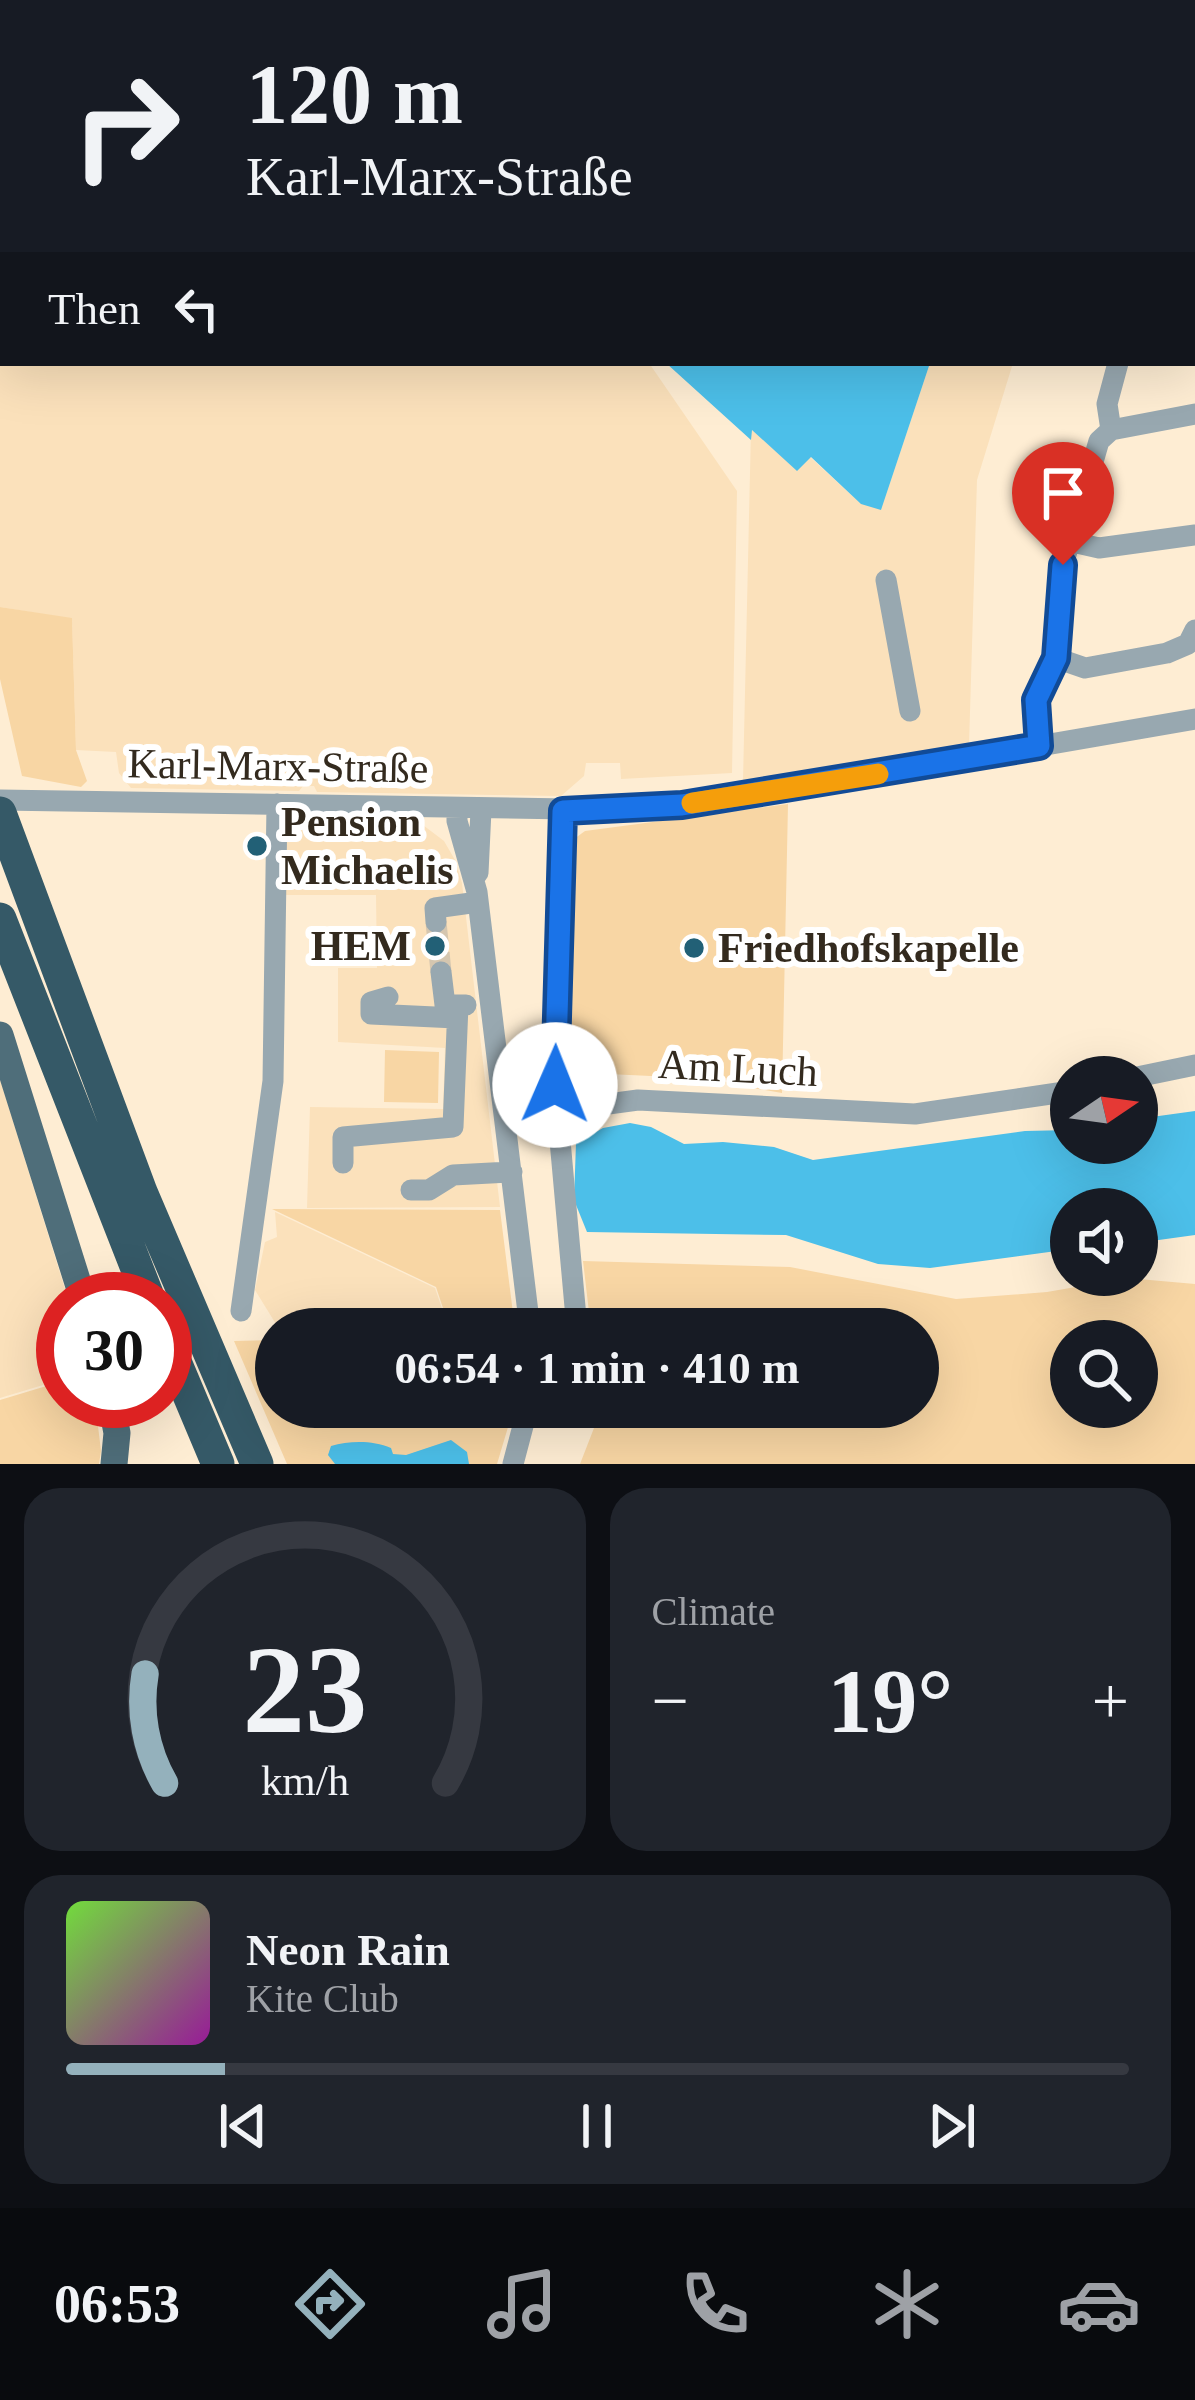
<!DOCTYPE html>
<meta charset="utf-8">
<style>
body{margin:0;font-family:"Times New Roman",serif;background:#20242c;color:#f1f3f6;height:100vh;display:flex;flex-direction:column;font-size:45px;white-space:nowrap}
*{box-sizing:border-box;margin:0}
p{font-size:39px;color:#9ea1a6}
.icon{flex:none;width:66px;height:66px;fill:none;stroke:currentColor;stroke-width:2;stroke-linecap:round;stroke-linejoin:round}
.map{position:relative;height:1464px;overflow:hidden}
.sheet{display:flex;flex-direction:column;gap:24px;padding:24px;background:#0d0f14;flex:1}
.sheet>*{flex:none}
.top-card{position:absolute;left:0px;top:0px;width:1197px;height:366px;box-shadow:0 12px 48px #0002;background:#171b24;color:#f1f3f6;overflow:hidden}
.needle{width:78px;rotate:77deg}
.fabs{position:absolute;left:1050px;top:1056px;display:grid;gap:24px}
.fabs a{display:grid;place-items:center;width:108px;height:108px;border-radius:50%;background:#171b24;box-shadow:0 12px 48px #0002;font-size:60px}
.speed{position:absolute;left:36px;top:1272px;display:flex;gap:24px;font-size:60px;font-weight:700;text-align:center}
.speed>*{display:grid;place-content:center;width:156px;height:156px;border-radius:50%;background:#171b24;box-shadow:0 12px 48px #0002;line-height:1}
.speed .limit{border:18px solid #d22;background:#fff;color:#111}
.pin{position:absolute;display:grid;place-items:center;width:102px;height:102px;color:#fff;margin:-123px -51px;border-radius:50% 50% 50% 0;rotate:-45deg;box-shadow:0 0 12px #0007}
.pin .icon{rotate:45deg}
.me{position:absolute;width:132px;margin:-66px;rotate:1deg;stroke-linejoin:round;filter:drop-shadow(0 0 9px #0008)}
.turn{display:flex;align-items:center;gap:42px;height:252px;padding:0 48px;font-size:54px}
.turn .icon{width:156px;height:156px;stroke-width:2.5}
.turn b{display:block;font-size:84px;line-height:102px}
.then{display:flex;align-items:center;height:114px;padding:0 48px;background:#0003;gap:24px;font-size:45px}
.big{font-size:90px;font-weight:600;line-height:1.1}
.sheet .tile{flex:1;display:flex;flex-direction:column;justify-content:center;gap:18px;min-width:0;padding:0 42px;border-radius:36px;background:#20242c}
.sheet .dial{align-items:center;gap:0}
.dial svg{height:312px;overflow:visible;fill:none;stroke:#363941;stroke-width:7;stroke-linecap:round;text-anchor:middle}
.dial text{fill:#f1f3f6;stroke:none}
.song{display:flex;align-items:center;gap:36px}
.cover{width:144px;height:144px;border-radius:18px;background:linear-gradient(135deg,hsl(100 70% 55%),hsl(300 70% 35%))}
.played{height:12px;border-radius:6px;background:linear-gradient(90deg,#94b1bc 15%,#363941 15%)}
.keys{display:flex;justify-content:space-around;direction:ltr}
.heat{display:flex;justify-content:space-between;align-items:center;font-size:66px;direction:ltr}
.sheet .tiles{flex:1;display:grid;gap:24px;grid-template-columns:1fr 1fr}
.tile:last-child{grid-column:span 2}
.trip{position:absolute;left:255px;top:1308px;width:684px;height:120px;border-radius:60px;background:#171b24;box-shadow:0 12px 48px #0002;font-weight:600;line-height:120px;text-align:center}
.dock{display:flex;height:192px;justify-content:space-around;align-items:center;background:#090b0e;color:#9ea1a6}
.dock .icon{width:84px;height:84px}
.dock .current{color:#94b1bc}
.dock b{font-size:54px;color:#f1f3f6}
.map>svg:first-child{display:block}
.built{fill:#fbe1bb}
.green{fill:#f8d6a4;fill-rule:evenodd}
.water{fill:#4cbfe9}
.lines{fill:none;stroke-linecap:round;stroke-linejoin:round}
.minor-tunnel{stroke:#d5c6af;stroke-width:21;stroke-dasharray:21 10;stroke-linecap:butt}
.minor{stroke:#98a8b0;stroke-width:21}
.major{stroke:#4f6e7a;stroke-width:27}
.highway{stroke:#355967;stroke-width:33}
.route-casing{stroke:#114b97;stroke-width:30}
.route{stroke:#1a73e8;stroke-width:21}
.slow{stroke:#f59e0b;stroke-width:21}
.poi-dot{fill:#226076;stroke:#fff;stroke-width:4.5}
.labels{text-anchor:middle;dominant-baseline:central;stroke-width:12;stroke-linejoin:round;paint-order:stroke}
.street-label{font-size:42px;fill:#332a1e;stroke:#fff}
.poi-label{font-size:42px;font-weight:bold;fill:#332a1e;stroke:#fff;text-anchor:start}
</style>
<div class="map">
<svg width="1195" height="1464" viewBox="0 0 1195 1464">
<rect width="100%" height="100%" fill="#feedd3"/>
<path class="built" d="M 0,283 L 3,283 L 3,363 L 649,363 L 737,491 L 732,773 L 621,779 L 620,763 L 586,763 L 584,776 L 561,796 L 317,792 L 314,786 L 303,786 L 299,791 L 131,788 L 119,773 L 116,752 L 76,750 L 72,619 L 0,607 Z
M 930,363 L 1013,363 L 977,480 L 969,745 L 743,781 L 751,429 L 797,470 L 810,457 L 860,503 L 881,509 Z
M 282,821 L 419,822 L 444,841 L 455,860 L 462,883 L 500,1207 L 307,1208 L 310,1107 L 443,1109 L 445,1048 L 338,1042 L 338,968 L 377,968 L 376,895 L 280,895 Z
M 0,1079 L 68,1299 L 63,1299 L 63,1379 L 0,1398 Z
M 275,1212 L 435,1288 L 449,1329 L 279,1329 L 255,1290 L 265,1242 L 277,1237 Z"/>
<path class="green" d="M 0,0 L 826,0 L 3,3 L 0,94 Z
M 0,607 L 72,618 L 76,750 L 87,781 L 81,787 L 22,776 L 0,679 Z
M 788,804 L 782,1093 L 694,1078 L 565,1072 L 574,942 L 570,930 L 574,839 L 585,831 Z
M 385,1050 L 439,1052 L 438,1103 L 384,1102 Z
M 272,1209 L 500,1210 L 515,1329 L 450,1329 L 436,1287 Z
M 583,1261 L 790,1267 L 956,1299 L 1047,1292 L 1127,1278 L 1195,1284 L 1195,1464 L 580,1464 L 594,1428 L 594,1407 L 918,1407 L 918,1329 L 591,1329 ZM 1137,1341 L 1137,1407 L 1071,1407 L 1071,1341 Z
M 276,1340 L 276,1407 L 356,1407 L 423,1418 L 436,1407 L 514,1407 L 497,1464 L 287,1464 L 234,1341 Z
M 63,1381 L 63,1401 L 95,1401 L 101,1451 L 99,1464 L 0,1464 L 0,1400 Z"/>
<path class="water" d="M 826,0 L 1195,0 L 1195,34 L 1194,3 L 815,3 Z
M 3,93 L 3,283 L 0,283 L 0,94 Z
M 666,363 L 930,363 L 881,510 L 861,504 L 811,457 L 797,471 L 752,430 L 751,440 Z
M 1195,1111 L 1195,1235 L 1137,1243 L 1137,1209 L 1071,1209 L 1071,1249 L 930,1268 L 878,1264 L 786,1235 L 587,1232 L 574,1200 L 576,1143 L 603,1128 L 630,1123 L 651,1127 L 684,1144 L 723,1142 L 774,1147 L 813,1160 L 1025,1131 L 1071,1130 L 1071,1143 L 1137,1143 L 1137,1119 Z
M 451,1440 L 467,1452 L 469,1464 L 335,1464 L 328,1455 L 331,1446 C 349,1441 372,1440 391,1448 L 393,1454 L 406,1455 Z"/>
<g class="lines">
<path class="minor-tunnel" d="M 436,922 L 441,972"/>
<path class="minor" d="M 1194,291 L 1195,291
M 1111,430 L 1107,404 L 1118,363
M 1068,541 L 1099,548 L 1195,535
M 886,580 L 910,711
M 1056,658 L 1085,668 L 1167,653 L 1188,644 L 1195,630
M 1039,746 L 1036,700 L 1056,658 L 1063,565 L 1099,441 L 1111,430 L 1195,414
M 0,800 L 630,810 L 843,780 L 1195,719
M 457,808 L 457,821 L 477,892 L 530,1329
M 563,811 L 555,1085 L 577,1329
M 478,873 L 481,810
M 436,922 L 435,908 L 478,902
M 441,972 L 445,1005 L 466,1005
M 388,997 L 371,1002 L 371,1014 L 456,1018
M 1137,1077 L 1195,1065
M 556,1111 L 638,1100 L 915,1114 L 1071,1091
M 343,1163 L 343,1137 L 453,1127 L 458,1005
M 411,1190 L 429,1190 L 453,1175 L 512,1172
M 241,1311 L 273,1081 L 277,804
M 513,1464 L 528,1407"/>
<path class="major" d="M 0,1035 L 83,1299
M 111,1401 L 117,1433 L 114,1464"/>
<path class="highway" d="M 0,813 L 141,1192 L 257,1464
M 0,919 L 149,1299
M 165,1338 L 218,1464"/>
</g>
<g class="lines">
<defs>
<path id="route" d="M 555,1085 L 563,811 L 682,805 L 1039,746 L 1036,700 L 1056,658 L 1063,565"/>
</defs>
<use href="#route" class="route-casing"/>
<use href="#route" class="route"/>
<path class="slow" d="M 692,803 L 878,774"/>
</g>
<g class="poi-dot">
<circle cx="257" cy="846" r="12"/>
<circle cx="435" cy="946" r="12"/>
<circle cx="694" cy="948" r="12"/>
</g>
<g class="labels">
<g class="street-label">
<text transform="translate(278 766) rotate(1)">Karl-Marx-Straße</text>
<text transform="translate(738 1068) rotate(3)">Am Luch</text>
</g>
<g class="poi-label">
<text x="281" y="822">Pension<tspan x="281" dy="48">Michaelis</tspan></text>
<text x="411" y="946" text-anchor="end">HEM</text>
<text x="718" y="948">Friedhofskapelle</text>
</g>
</g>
</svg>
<div class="fabs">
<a><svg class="needle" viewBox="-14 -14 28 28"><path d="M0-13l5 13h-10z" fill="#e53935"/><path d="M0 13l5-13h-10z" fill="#9ea1a6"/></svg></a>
<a><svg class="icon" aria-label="sound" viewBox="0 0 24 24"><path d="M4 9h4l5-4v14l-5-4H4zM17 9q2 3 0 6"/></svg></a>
<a><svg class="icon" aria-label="search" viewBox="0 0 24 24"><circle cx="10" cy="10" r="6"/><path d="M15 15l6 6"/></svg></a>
</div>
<div class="speed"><div class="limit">30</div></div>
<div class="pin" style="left:1063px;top:565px;background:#d93025"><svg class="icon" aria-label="arrive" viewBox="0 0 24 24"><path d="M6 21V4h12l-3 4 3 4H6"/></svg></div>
<svg class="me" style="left:555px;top:1085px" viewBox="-20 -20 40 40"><circle r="19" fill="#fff"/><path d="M0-13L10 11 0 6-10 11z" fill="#1a73e8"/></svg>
<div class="trip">06:54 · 1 min · 410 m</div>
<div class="top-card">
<div class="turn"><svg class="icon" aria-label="right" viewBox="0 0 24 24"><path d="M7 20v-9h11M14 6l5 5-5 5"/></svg><div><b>120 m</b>Karl-Marx-Straße</div></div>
<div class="then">Then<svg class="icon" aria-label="left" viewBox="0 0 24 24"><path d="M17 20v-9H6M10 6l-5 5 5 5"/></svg></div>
</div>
</div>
<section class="sheet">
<div class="tiles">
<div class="tile dial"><svg viewBox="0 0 100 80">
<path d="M14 69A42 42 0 1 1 86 69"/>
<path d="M14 69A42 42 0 0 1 9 41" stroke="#94b1bc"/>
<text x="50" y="56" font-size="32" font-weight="700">23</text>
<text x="50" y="72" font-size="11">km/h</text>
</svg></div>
<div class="tile"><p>Climate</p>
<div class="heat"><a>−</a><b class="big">19°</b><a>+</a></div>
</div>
<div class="tile">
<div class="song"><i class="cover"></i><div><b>Neon Rain</b><p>Kite Club</p></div></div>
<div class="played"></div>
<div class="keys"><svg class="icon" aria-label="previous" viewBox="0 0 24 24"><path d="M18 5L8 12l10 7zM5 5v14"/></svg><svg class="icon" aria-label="pause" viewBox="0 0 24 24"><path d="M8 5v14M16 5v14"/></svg><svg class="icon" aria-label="next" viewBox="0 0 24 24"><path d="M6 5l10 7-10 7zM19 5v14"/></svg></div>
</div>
</div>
</section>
<nav class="dock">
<b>06:53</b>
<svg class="icon current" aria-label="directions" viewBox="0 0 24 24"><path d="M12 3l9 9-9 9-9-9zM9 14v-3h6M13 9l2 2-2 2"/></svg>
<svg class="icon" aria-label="music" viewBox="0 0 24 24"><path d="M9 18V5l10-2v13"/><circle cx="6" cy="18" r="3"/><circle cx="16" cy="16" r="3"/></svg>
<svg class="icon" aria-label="phone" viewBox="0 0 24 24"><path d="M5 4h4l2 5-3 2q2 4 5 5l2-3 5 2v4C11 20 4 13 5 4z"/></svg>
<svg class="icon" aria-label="climate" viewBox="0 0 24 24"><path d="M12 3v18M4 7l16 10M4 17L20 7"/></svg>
<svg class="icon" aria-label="car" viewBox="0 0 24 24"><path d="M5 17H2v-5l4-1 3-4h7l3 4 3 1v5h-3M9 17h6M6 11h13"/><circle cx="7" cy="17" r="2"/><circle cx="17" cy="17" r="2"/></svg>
</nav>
